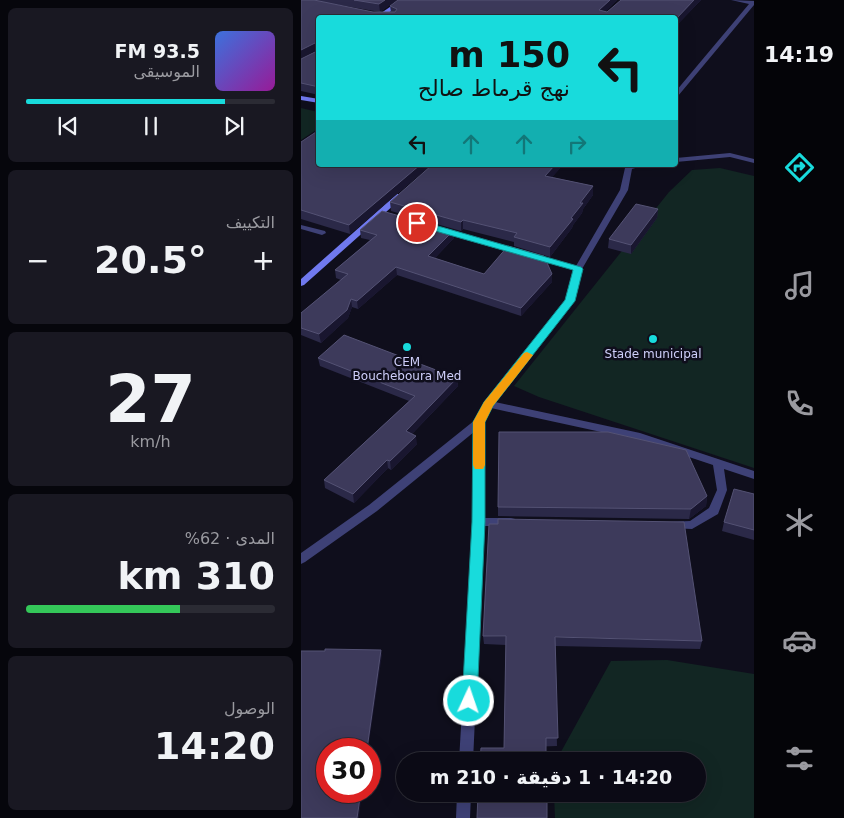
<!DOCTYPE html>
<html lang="ar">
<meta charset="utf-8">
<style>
body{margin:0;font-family:"DejaVu Sans","Noto Naskh Arabic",sans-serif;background:#191822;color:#f1f3f6;direction:rtl;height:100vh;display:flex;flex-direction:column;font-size:19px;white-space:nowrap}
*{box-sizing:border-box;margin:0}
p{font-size:16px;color:#9a9aa0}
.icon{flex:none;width:28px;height:28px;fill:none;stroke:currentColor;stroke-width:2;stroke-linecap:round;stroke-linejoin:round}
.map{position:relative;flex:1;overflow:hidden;direction:ltr}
.panel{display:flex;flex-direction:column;gap:8px;padding:8px;background:#06060c;width:301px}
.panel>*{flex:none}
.guide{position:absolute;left:15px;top:15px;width:362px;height:152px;border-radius:5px;box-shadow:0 5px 20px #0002,0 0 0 1px #2b2b34;direction:rtl;background:#18dbdc;color:#111;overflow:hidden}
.speed{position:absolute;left:15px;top:738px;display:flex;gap:10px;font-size:25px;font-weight:700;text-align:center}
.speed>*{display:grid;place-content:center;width:65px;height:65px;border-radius:50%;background:#0b0a15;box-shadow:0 5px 20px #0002,0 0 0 1px #2b2b34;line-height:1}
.speed .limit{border:8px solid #d22;background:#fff;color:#111}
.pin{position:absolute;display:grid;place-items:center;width:42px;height:42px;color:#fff;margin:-21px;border:2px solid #fff;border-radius:50%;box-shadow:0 1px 5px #0007}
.me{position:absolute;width:55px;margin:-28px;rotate:3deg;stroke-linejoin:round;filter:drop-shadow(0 0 4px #0008)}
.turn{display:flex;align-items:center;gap:18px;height:105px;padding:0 25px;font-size:22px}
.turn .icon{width:65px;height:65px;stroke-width:2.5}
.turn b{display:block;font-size:35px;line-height:42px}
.lanes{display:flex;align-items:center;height:48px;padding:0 25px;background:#0003;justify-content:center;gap:25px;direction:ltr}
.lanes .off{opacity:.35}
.big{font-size:38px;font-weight:600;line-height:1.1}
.panel .widget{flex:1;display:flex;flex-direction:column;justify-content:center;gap:8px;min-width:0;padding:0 18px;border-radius:8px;background:#191822}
.panel .dial{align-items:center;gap:0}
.dial b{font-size:65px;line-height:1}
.song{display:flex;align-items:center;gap:15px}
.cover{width:60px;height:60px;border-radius:8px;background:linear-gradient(135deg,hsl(220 70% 55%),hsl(300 70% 35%))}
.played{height:5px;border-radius:2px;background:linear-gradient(90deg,#18dbdc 80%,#2b2b34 80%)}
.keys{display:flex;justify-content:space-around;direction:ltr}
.heat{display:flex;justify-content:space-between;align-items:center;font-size:28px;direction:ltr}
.charge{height:8px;border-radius:4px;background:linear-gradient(90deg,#34c759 62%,#2b2b34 0)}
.trip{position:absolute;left:95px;top:752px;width:310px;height:50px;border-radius:25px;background:#0b0a15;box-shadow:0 5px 20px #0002,0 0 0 1px #2b2b34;font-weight:600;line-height:50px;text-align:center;direction:rtl}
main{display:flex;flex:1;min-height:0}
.menu{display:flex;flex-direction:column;width:90px;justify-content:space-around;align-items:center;background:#040408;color:#9a9aa0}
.menu .icon{width:35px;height:35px}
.menu .on{color:#18dbdc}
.menu b{font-size:22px;color:#f1f3f6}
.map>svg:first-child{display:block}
.green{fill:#122623}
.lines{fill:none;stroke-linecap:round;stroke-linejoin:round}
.street{fill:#3e4176;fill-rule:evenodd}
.secondary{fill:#7079ef;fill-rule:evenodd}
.wall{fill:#2b2948}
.shaded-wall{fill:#19162f}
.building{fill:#3d3a5b;stroke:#545274}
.route{fill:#18dbdc;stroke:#108e8f}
.slow{fill:#f59e0b}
.poi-dot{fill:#18dbdc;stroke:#0f0e1c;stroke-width:2}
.labels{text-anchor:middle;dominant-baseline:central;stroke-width:5;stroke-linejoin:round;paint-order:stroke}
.poi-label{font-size:12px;fill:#cfcffa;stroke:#0f0e1c}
</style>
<main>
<nav class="menu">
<b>14:19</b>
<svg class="icon on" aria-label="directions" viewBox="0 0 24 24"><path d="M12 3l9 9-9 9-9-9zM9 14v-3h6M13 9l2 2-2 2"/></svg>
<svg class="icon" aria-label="music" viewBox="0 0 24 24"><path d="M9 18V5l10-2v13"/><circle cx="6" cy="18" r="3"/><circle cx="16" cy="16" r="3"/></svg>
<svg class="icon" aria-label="phone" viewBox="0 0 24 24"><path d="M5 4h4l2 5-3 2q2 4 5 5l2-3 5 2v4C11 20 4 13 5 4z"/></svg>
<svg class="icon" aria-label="climate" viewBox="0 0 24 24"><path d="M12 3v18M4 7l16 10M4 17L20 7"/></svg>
<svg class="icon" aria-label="car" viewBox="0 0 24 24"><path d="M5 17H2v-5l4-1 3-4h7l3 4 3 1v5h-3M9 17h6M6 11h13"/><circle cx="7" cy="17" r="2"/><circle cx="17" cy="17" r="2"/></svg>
<svg class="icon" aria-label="filters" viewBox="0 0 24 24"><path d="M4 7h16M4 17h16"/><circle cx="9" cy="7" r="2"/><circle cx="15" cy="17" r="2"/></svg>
</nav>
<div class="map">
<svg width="453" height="818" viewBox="0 0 453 818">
<rect width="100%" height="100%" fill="#0f0e1c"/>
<path class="green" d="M 0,108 L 17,112 L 18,128 L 0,140 Z
M 419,168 L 453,176 L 453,468 L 238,397 L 213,386 L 368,192 L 391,170 Z
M 366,660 L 453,674 L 453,818 L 254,818 L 253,794 L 396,794 L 396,761 L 253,761 L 261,750 L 310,661 Z"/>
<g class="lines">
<path class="street" d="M 430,0 L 453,1 L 453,5 L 377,96 L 375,97 L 375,91 L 448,4 Z
M 429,153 L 453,159 L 453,163 L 429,157 L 375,162 L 375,158 Z
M 315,165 L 344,165 L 331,169 L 327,190 L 281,269 L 273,301 L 194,402 L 339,433 L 453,471 L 453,479 L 423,469 L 426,490 L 417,514 L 391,529 L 368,528 L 366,525 L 368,522 L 389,521 L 408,508 L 416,490 L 412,465 L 337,440 L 190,408 L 183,422 L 184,518 L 210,518 L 214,519 L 216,522 L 214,525 L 210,526 L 183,526 L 172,761 L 158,761 L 172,522 L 173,432 L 76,511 L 4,562 L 0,564 L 0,553 L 68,505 L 174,420 L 183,402 L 265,301 L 272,270 L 229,258 L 228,256 L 232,254 L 275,266 L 319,190 L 324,168 Z
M 0,225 L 24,231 L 25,233 L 21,235 L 0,229 Z
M 138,228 L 144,228 L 221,250 L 222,252 L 218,254 L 215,254 L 138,232 Z
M 156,794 L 170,794 L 169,818 L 155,818 Z"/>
<path class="secondary" d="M 99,0 L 106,0 L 80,18 L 73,18 Z
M 0,96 L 18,99 L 18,103 L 0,100 Z
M 96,194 L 102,194 L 103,196 L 3,285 L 0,286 L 0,279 Z"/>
</g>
<path class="wall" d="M 0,0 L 96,0 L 79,12 L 21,2 L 72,12 L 90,12 L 89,6 L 97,0 L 316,0 L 304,12 L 306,12 L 320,0 L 400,0 L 375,26 L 375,18 L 18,18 L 18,49 Z
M 18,50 L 18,95 L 0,91 L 0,59 Z
M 0,142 L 18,165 L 130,165 L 49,234 L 0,219 Z
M 262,165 L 251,177 L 292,186 L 292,195 L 282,209 L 281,213 L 272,225 L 271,228 L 249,257 L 213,246 L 213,242 L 162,229 L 160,231 L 90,211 L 89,202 Z
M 357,209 L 356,218 L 330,254 L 307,248 L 308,239 Z
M 59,230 L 153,238 L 134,258 L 183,274 L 251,274 L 251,282 L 220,316 L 96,275 L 57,309 L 51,307 L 47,318 L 20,343 L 0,335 L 0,313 L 40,280 L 35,278 L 34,270 L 69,240 L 60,238 Z
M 17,358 L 156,378 L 157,386 L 111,434 L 116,444 L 90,470 L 87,468 L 53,503 L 24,488 L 23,480 L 108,401 L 19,366 Z
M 453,494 L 453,540 L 421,531 L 423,522 Z
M 406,496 L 405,506 L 388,519 L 197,516 L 197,507 Z
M 182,636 L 401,641 L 399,649 L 254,646 L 256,746 L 203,748 L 205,645 L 183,644 Z"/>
<path class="shaded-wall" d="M 84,0 L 96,0 L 79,12 L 78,4 Z
M 309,0 L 316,0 L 299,18 L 298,10 Z
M 393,0 L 400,0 L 375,26 L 375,19 Z
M 16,42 L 17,49 L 0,59 L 0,50 Z
M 119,165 L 130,165 L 49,234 L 48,225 Z
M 254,165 L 262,165 L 244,185 L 244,176 Z
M 292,186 L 292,195 L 282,209 L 281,213 L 272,225 L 271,228 L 249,257 L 249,247 L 270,218 L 279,203 Z
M 357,209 L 356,218 L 330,254 L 330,245 Z
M 162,220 L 162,229 L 160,231 L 160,222 Z
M 152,231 L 153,238 L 128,264 L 127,256 Z
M 95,267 L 96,275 L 57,309 L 56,301 Z
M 251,274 L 251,282 L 220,316 L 220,308 Z
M 50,299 L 51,307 L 47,318 L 20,343 L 18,334 Z
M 156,378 L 157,386 L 106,439 L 105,431 Z
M 115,436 L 116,444 L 90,470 L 89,461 Z
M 86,460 L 87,468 L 53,503 L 52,494 Z
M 406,496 L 405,506 L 388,519 L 390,509 Z
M 80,650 L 81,655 L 67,749 L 66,749 Z
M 60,791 L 61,791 L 58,818 L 56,818 Z"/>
<path class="building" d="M 0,0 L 13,0 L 72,12 L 94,12 L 96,9 L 89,6 L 97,0 L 309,0 L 298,10 L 306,12 L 320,0 L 393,0 L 375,19 L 375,18 L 18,18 L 18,42 L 16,42 L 0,50 Z
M 53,0 L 84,0 L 78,4 Z
M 18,50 L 18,87 L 0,83 L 0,59 Z
M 18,130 L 18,165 L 119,165 L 48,225 L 0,210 L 0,142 Z
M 131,165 L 254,165 L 244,176 L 292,186 L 279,203 L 282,203 L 270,218 L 272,219 L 249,247 L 213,237 L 216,233 L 162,220 L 160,222 L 89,202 Z
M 335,204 L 357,209 L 330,245 L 308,239 Z
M 81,211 L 152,231 L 127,256 L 183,274 L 207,246 L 243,256 L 251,274 L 220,308 L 95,267 L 56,301 L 50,299 L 46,310 L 18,334 L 0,328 L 0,313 L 47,274 L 34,270 L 76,235 L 59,230 Z
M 43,335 L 156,378 L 105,431 L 115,436 L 89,461 L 86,460 L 52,494 L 23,480 L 114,396 L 17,358 Z
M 198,432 L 307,432 L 385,450 L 406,496 L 390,509 L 197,507 Z
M 433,489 L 453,494 L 453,530 L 423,522 Z
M 197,519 L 383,522 L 401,641 L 254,637 L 257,738 L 245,738 L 245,761 L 179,761 L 180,748 L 203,748 L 205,636 L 182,636 L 188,524 L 197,524 Z
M 24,649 L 80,650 L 66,749 L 26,749 L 26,791 L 60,791 L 56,818 L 0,818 L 0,651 L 24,651 Z
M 177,794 L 246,794 L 246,818 L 176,818 Z"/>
<path class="route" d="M 116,220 L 280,267 L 282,269 L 274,301 L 192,406 L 184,422 L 184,522 L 176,701 L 174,706 L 168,708 L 163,706 L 161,701 L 171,522 L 172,422 L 183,402 L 264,300 L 272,270 L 113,225 L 112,223 Z"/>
<path class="slow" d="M 226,352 L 232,355 L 192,406 L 184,422 L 184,465 L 182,469 L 174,469 L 172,465 L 172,422 L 183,402 L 223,353 Z"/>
<g class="poi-dot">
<circle cx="352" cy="339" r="5"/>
<circle cx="106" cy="347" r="5"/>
</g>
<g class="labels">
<g class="poi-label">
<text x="352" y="354">Stade municipal</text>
<text x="106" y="362">CEM<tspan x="106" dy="14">Boucheboura Med</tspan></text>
</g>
</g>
</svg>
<div class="speed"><div class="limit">30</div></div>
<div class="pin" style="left:116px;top:223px;background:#d93025"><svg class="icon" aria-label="arrive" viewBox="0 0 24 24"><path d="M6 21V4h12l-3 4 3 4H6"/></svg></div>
<svg class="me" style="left:168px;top:701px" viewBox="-20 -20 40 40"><circle r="17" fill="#18dbdc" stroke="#fff" stroke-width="3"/><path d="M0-11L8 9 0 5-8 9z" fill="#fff"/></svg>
<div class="trip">14:20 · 1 دقيقة · 210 m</div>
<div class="guide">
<div class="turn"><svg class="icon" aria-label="left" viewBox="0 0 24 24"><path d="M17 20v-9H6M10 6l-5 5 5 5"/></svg><div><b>150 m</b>نهج قرماط صالح</div></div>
<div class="lanes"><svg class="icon" aria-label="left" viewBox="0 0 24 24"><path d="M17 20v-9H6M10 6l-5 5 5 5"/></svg><svg class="icon off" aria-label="ahead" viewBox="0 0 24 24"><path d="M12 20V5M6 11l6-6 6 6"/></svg><svg class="icon off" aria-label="ahead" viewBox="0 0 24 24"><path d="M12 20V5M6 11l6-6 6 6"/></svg><svg class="icon off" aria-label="right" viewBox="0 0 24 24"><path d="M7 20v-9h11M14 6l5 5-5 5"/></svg></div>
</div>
</div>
<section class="panel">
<div class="widget">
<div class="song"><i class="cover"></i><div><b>93.5 FM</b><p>الموسيقى</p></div></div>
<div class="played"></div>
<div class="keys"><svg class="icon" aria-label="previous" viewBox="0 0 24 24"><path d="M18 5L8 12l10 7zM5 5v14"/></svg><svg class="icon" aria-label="pause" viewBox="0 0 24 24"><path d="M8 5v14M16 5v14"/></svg><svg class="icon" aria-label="next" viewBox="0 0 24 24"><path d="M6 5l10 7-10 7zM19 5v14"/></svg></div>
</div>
<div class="widget"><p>التكييف</p>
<div class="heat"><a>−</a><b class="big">20.5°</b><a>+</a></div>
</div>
<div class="widget dial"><b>27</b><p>km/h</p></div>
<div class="widget"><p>المدى · 62%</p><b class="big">310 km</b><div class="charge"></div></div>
<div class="widget"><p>الوصول</p><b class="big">14:20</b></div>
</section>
</main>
